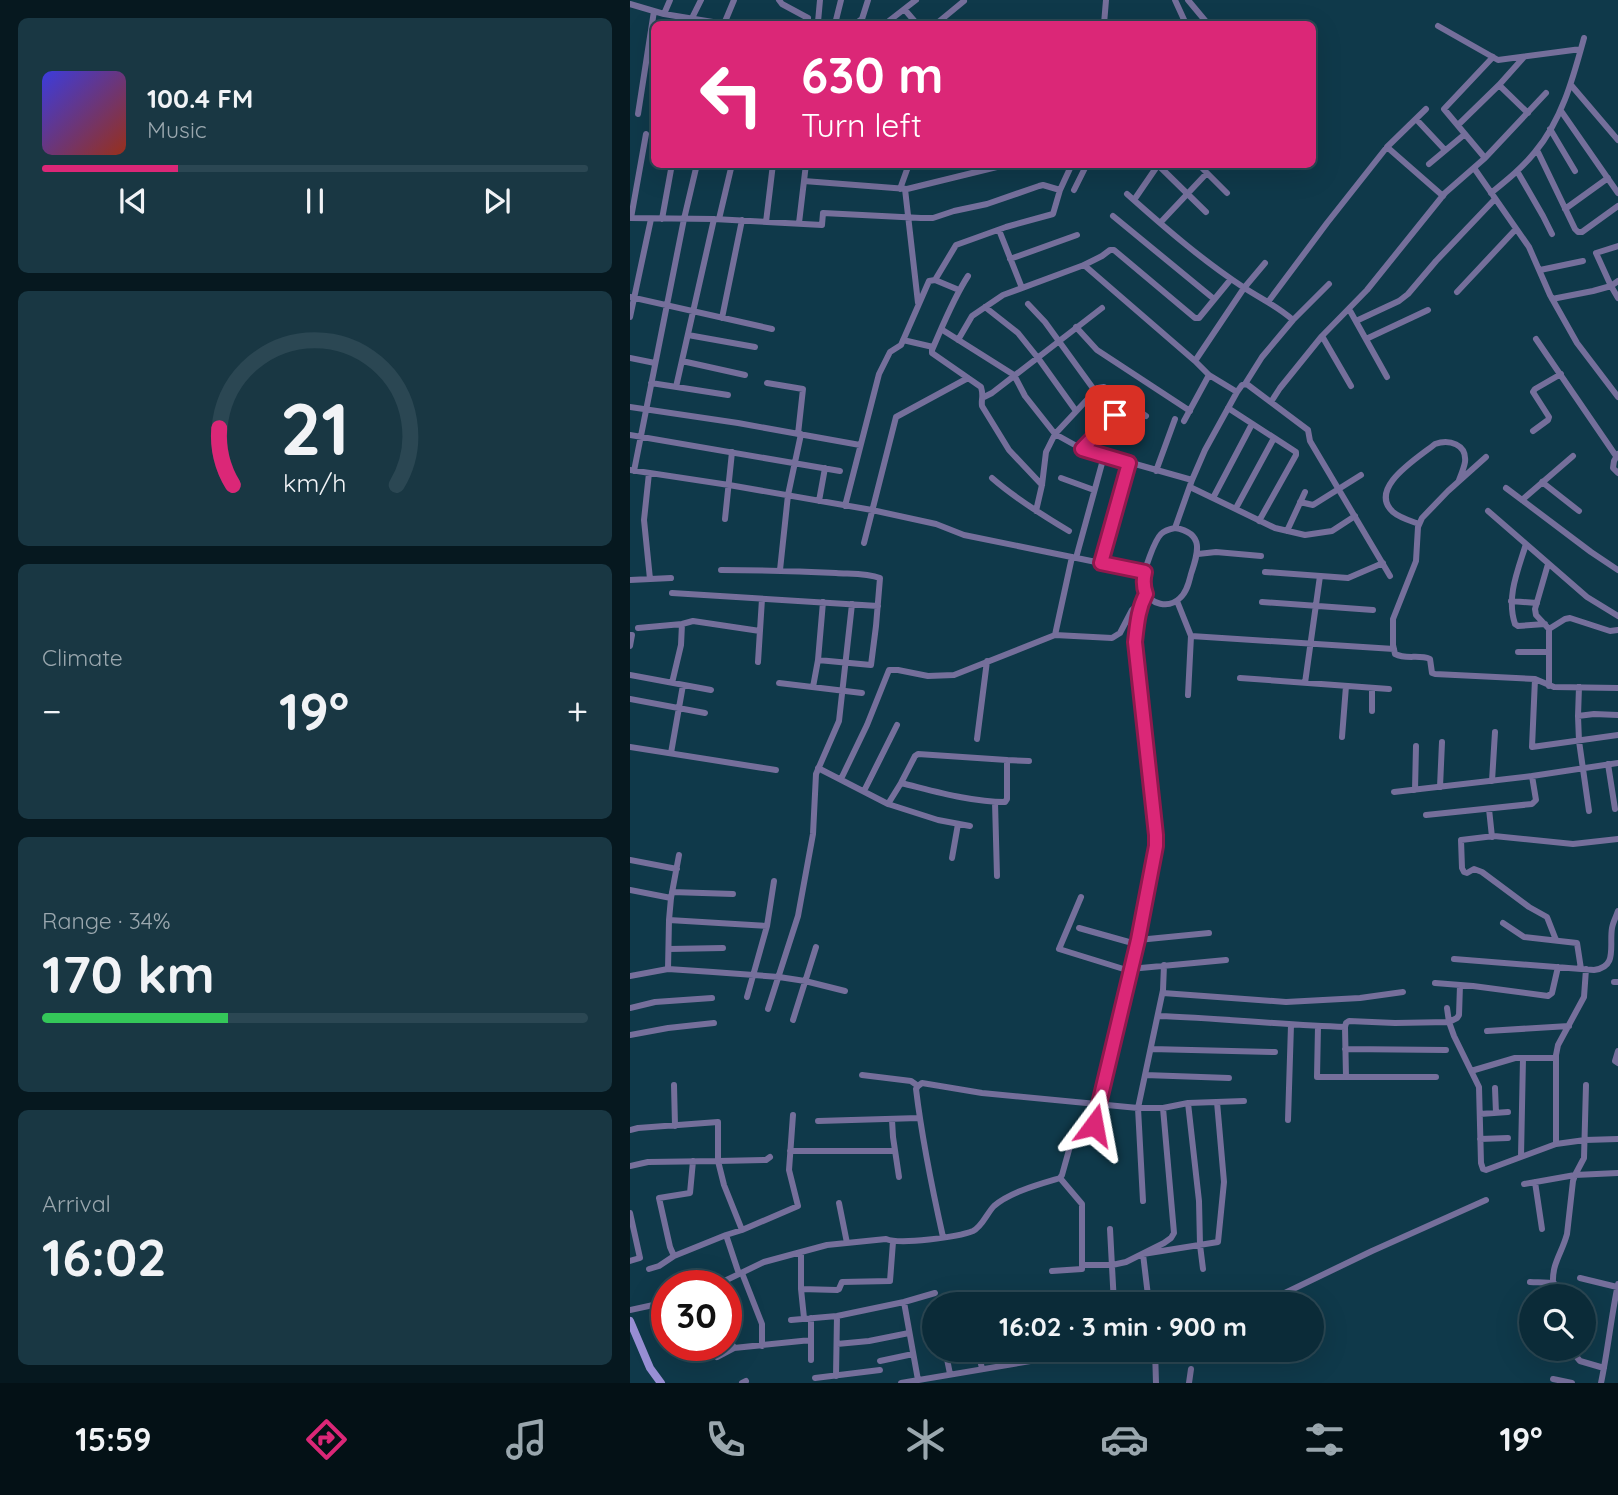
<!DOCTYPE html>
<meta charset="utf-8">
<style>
body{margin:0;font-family:Quicksand,sans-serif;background:#193743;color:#f1f3f6;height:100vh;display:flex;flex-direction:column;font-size:26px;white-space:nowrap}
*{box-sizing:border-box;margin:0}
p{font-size:23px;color:#9aa7ae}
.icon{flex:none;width:38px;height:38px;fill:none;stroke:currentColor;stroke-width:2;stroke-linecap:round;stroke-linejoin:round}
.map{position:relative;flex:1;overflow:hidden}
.details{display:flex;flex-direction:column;gap:18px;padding:18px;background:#06181f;width:630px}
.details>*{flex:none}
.top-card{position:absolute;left:21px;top:21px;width:665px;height:147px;border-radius:10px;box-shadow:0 7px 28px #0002,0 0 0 2px #2b4753;background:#db2777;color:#fff;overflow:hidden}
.controls{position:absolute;left:889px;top:1284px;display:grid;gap:14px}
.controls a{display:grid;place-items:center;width:77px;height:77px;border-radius:50%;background:#0b2b38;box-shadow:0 7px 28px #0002,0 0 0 2px #2b4753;font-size:35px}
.speed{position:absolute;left:21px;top:1270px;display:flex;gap:14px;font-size:35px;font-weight:700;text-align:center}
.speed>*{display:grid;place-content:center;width:91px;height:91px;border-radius:50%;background:#0b2b38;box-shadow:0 7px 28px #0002,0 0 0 2px #2b4753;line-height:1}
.speed .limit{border:10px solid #d22;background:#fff;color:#111}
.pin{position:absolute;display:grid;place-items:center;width:60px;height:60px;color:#fff;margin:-30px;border-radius:14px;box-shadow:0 4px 10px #0006}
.me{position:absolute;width:77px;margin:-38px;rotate:13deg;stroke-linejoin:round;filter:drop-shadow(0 0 5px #0008)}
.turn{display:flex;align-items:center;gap:24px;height:147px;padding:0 35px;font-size:32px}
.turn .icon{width:91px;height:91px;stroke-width:2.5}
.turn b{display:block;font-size:49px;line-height:60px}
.big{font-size:52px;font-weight:700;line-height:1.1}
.details .widget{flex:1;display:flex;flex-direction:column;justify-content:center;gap:10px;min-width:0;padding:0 24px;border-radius:10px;background:#193743}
.details .dial{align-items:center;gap:0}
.dial svg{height:182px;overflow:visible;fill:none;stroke:#2b4753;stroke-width:7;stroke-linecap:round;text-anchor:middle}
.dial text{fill:#f1f3f6;stroke:none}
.song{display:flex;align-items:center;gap:21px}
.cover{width:84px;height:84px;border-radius:10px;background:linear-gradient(135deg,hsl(240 70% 55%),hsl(10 70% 35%))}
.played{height:7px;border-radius:4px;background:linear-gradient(90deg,#db2777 25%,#2b4753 25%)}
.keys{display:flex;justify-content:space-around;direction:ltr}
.heat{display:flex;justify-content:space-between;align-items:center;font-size:38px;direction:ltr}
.charge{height:10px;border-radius:5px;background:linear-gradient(90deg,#34c759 34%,#2b4753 0)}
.trip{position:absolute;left:292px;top:1292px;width:402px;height:70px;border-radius:35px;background:#0b2b38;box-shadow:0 7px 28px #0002,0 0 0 2px #2b4753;font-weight:700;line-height:70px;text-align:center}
.dock{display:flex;height:112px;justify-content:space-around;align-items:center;background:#041116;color:#9aa7ae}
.dock .icon{width:49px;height:49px}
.dock .on{color:#db2777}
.dock b{font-size:32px;color:#f1f3f6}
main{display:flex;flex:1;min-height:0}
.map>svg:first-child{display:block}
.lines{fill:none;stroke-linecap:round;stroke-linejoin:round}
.minor{stroke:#756f9b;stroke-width:6}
.secondary{stroke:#9990d6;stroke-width:8}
.route-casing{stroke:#8e194d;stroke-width:18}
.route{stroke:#db2777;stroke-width:12}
</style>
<main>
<section class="details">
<div class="widget">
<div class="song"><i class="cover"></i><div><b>100.4 FM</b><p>Music</p></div></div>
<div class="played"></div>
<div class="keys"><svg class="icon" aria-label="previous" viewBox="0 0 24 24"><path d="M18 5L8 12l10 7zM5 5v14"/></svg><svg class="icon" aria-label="pause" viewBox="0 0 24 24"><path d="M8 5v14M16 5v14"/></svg><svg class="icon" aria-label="next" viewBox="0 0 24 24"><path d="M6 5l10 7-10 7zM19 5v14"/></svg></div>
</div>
<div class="widget dial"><svg viewBox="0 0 100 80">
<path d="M14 69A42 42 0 1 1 86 69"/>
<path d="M14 69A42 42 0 0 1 8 44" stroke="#db2777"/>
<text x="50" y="56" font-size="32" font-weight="700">21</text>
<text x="50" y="72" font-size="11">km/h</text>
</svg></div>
<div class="widget"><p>Climate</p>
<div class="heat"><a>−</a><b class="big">19°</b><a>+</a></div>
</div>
<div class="widget"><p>Range · 34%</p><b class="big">170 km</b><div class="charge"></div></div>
<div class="widget"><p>Arrival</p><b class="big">16:02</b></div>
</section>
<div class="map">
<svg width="988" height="1383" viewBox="0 0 988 1383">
<rect width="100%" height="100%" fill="#0f394a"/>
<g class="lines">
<path class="minor" d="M 149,0 L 152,4 L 178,18
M 545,0 L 556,24
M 558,0 L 578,24
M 0,4 L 34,14 L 95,24
M 275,10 L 287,24
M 34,14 L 40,0
M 62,18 L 71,0
M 188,22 L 190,0
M 94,24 L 104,0
M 205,24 L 211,0
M 225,24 L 232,19 L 238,0
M 255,24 L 286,0
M 306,24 L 334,1
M 474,24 L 476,0
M 808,26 L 868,60 L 951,49
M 869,85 L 898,113
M 941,85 L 988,140
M 931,111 L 988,193
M 8,114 L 24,11
M 786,119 L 815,150
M 828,125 L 869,85 L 894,57
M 920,129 L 945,171
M 757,147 L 813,196
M 907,150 L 945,229 L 948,232 L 952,232 L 988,206
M 855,158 L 814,109 L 863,57
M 527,164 L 576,212
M 568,164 L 597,193
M 799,164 L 835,134
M 844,168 L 899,247 L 920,295 L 947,343 L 988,397
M 887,171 L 913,216 L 922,234
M 174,181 L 277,189 L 379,164
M 270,189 L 279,164
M 275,189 L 288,303
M 444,190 L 457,164
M 861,193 C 877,180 892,168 905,152 C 932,120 943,78 954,38
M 497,194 C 534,227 572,260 613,287 C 631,299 646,305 663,320
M 504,200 L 528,165
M 935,209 L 978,178
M 483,216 L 584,299
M 0,218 L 84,219 L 192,225 L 193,213 L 291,218 L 303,218 L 324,211 L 357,204 L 409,186 L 413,185 L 430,190
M 1,218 L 16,134
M 32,219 L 42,164
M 89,219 L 102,164
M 136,222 L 143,164
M 169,223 L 176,164
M 530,223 L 577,173
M 369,230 L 392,288
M 380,259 L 447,235
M 454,265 L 565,361 L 579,375 L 607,392
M 910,270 L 953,261
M 338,276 C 323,299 313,325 302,350 L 302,353 L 351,387 C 354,397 351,398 352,406 L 379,450 L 412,485
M 305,280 L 329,290
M 988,281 L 981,286 L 988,298
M 827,292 L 886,229
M 0,297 L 142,329
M 922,299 L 963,291 L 981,286 L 966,253 L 988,246
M 638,302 L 697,223 L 757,147 L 796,109
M 398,304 L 415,322 L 465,391
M 355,307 L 388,333 L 408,358 L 446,411
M 719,309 L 757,377
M 0,317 L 21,219
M 92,318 L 112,220
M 726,321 L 769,301 L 778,294 L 806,261 L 865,199
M 446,327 L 467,350 L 560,411
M 311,329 L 384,375 L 395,396 L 425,434 L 452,449 L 562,480
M 58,335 L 125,347
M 692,336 L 721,386
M 736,339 L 798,310
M 906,339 L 986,456
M 273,340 L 303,347
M 328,340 L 342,316 L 373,295 L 454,265 L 472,256 L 480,250 L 484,250 L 565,318 L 569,318 L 601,279
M 0,358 L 25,363
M 52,361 L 115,375
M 565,361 L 614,288 L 635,263
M 21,383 L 98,395
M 137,383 L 173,389 L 168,434
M 615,384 L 618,385 L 678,430 L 680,441 L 760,576
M 46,387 L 84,219
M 354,397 L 362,393 L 472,308
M 641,402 L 650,388 L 692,336 L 737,290 L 815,193 L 855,158 L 916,93
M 0,407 L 108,423 L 230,445
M 598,408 L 666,452 L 666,455 L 629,521
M 554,421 L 579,375
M 903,431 L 918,420 L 919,417 L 903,392 L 905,389 L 931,374
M 0,435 L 210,471
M 452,449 L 485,415
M 988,454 L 984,461 L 983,468 L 988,473
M 856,457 L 818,491 L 792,518 L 788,527 L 786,561 L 763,619 L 763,645 L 765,654 C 777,660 788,654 800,659 L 802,673 L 805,674 L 905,679 L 924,687 L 988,688
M 0,470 L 99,485 L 242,510 L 306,524 L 334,535 L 515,572
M 4,471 L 54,219 L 67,164
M 526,471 L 545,419
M 19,473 L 14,520 L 20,579
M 362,478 C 386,499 412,515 439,531
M 431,478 L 464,490
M 912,482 L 949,511
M 560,487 L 645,528 L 675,535 L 702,531 L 725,516
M 876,488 L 961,552 L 988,570
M 583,498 L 622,424
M 892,500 L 943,456
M 189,501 L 195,468
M 670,502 L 683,505 L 731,475
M 215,506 L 249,374 L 260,352 L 271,345 L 299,281 L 305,280 L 326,245 L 376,227 L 423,214 L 430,190 L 442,164
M 606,508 L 644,438
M 406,511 L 412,485 L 416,452 L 425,434 L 468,388 L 474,387 L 516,416
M 858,511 L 957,597 L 988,616
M 95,519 L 102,452
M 789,524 C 781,521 770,518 763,512 C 737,488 788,458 805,444 C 819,439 837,444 835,462 C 834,468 831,475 829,480
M 545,528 L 562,480 L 575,450 L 607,392 L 612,385 L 615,384 L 632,357 L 663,320 L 699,284
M 545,528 C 575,533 568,553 561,574 C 559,582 557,592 550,598 C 539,609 520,605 515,590 C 513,587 513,583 513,580 C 514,571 524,541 531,534 C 535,530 540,529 545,528 Z
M 657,531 L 675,492
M 234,543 L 266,417 L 338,378
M 896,544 C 888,570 876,597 885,624 L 888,626 L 915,624
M 568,554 L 586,552 L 631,556
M 446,558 L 474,456
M 471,563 L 499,463
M 918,564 L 905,609 L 906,615 L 919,629 L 919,686
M 91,570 C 130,570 168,571 206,573 C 220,574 237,573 250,578 L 246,626 L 241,665 L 188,660
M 150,570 L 158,495 L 171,434
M 635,572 L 718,578 L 753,563
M 0,580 L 41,578
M 42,593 L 248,606
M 547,601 L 561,636 L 764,649
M 881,601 L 907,603
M 632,602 L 743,610
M 8,628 L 52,624 L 63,621 L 130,631
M 919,629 L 935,619 L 940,618 L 980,631 L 988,630
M 0,635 L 2,635 L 0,646
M 425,635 L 442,557
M 888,652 L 919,652
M 128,662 L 132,599
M 0,675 L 81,690
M 610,678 L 759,689
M 905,679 L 902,747 L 988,735
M 42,683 L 51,645 L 52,624
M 149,683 L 232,693
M 675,683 L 690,576
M 183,687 L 188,660 L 193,602
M 949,687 L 948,716 L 949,741 L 959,811
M 558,695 L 561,636
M 0,699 L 75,713
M 742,711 L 742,688
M 948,716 L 964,714 L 988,715
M 712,737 L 716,686
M 347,739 L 357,661
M 0,747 L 146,770
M 41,753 L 53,685
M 377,760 L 399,761
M 978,764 L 985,809
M 188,768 L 258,804 L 308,820 L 340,826
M 211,779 L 237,725 L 259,670 L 268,670 L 298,676 L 324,675 L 425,635 L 482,638 L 490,633 L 502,610 L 512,601
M 862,781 L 865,732
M 810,787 L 812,742
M 785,790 L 786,746
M 234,791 L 267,725
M 764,792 L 902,776 L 988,763
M 365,802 L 367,876
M 258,804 L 271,783 L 285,756 L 288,754 L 377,760 L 377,799 L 375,802 C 341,802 304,791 271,783
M 859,809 L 862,837
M 796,815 L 902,804 L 906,800 L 902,776
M 322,858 L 328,824
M 0,860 L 47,869
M 0,890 L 41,898
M 42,892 L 103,894
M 451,897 L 429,949 L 500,971
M 39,920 L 137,926
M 873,923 L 894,937 L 947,943 L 951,969
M 449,928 L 506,944
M 508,940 L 579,933
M 926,940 L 917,917 L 899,907 L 852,872 L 844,869 L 837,873 L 834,872 L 832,868 L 831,840 L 864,836 L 943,844 L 988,839
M 39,949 L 93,948
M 824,959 L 964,970 C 988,967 979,946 982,928 C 983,922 986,917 988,911
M 38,969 L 39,920 L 41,898 L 49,855
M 500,969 L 596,960
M 0,976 L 38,969 L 83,972 L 149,977 L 175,981 L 215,991
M 984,982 L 988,982
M 805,983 L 843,986 L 918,996 L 922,993 L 928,967
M 533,993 L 656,1002 L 730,998 L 773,992
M 117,997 L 137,926 L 144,881
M 0,1008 L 25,1002 L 82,998
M 817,1008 L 819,1022 L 824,1036 L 849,1087 L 851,1163 L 853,1169 L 856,1170 L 926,1144 L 955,1140 L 988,1139
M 138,1009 L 168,916 L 183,834 L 186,774 L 209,721 L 222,604
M 528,1016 C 591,1018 652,1025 715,1027 L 716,1023 L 719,1021 L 765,1023 L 819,1022 L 827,1018 L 829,1015 L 830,985
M 163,1020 L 186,947
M 688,1026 L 687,1077 L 806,1077
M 715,1027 L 716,1077
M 857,1031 L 939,1026
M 0,1035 L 38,1028 L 84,1023
M 521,1049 L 645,1052
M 715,1049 L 816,1050
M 988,1051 L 985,1061 L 988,1063
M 841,1071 L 885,1058 L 926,1058
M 232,1075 L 281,1081 L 288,1086 L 292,1083 L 352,1093 L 508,1108 L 533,1108 L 558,1103 L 614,1101
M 515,1075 L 599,1078
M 44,1085 L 45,1126
M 288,1086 L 286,1089 C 292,1139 302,1188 313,1237
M 865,1088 L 866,1113
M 558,1103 L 569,1201 L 570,1245 L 573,1269
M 850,1114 L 878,1112
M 262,1120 L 263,1137 L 269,1177
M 658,1120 L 661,1025
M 188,1121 L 289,1118
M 0,1130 L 8,1128 L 88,1122 L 88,1161 L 136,1160 L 140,1157
M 850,1139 L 878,1138
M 926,1144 L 926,1055 L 928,1045 L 954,997 L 956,969
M 160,1151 L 265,1151
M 891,1156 L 893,1058
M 0,1166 L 18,1162 L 88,1161 L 94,1185 L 112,1230
M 905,1182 L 912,1229
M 894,1184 L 945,1175 L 988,1173
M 513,1201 L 508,1108 L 533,990 L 534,965
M 209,1203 L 217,1243
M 0,1213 L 10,1258 L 0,1261
M 480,1229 L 484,1304
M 96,1235 L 112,1230 L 168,1206 L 159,1170 L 163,1115
M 171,1252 L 171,1289 L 174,1318
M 44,1256 L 40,1247 L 29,1198 L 60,1193 L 63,1161
M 452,1265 L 482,1265 L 496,1262 L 534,1243 L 541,1238 L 544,1233 L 533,1108
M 19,1269 L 29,1266 L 44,1256 L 96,1235 L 109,1274
M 422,1271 L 452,1269 L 452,1204 L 430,1178
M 112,1273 L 132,1324 L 132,1346
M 950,1278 L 987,1287
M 900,1282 C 914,1283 932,1279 934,1297
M 923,1283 C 922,1263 932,1253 937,1234 L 943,1181 L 945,1175 L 954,1158 L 956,1085
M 84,1286 L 134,1262 L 171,1252 L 197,1245 L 256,1239 C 270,1245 328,1237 343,1231 C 352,1227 357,1213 364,1206 C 380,1192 410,1184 430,1178 L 432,1175 L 444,1132 C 451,1127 458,1130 464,1125 L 508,940 L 526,846 L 526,835 L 505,642 C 507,625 508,609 516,594
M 171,1289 L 207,1290 L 209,1289 L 212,1282 L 260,1281 L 263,1242
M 274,1302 L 288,1380
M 392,1304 L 420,1297
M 519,1304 L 513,1254 L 588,1242 L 594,1182 L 587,1102
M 632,1304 L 742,1251 L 856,1200
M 0,1310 L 37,1302
M 181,1318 L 181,1360
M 161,1320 L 207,1316 L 274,1302 L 305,1293
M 896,1329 L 901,1330
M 96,1332 L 104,1348
M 207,1344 L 239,1341 L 279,1333
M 315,1349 L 320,1374
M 348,1349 L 352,1369
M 525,1349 L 526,1383
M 940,1349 L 950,1361 L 974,1368
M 87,1357 L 104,1348 L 181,1340
M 250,1361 L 283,1354
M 206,1376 L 207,1316
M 185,1378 L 250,1370
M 923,1379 L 942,1383
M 112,1383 L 116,1381
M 271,1383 L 448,1353
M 559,1383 L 561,1369
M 971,1383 C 978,1350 981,1317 988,1284"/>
<path class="secondary" d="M 0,1321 L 20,1368 L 31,1383"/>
</g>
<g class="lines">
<defs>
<path id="route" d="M 464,1125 L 508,940 L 526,846 L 526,835 L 505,642 C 507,625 508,609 516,594 C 513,586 513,580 515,572 L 471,563 L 499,463 L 452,449 L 485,415"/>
</defs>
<use href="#route" class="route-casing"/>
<use href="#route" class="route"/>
</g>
</svg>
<div class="controls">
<a><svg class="icon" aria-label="search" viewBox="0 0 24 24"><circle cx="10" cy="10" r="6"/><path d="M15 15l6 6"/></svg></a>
</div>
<div class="speed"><div class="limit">30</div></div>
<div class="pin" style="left:485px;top:415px;background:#d93025"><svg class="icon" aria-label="arrive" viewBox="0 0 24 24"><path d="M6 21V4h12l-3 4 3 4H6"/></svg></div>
<svg class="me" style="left:464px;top:1125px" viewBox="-20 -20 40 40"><path d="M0-17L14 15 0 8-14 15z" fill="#db2777" stroke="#fff" stroke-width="4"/></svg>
<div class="trip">16:02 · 3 min · 900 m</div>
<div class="top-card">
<div class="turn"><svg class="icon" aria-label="left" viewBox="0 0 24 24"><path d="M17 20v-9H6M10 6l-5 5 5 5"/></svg><div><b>630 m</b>Turn left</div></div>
</div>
</div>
</main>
<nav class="dock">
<b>15:59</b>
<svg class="icon on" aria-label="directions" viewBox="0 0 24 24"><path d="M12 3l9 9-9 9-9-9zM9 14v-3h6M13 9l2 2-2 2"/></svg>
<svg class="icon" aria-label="music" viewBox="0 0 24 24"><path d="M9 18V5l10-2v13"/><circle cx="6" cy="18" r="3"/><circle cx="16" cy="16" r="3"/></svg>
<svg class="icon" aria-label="phone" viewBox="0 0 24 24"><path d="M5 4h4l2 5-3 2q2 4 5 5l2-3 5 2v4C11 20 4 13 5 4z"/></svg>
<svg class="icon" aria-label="climate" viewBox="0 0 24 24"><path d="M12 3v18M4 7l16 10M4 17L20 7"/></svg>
<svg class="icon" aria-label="car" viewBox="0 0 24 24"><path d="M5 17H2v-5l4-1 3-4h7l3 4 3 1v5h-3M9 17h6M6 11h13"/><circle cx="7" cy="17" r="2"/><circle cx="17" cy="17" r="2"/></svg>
<svg class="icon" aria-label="filters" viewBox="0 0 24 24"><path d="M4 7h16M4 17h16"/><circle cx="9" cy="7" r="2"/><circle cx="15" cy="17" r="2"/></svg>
<b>19°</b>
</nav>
